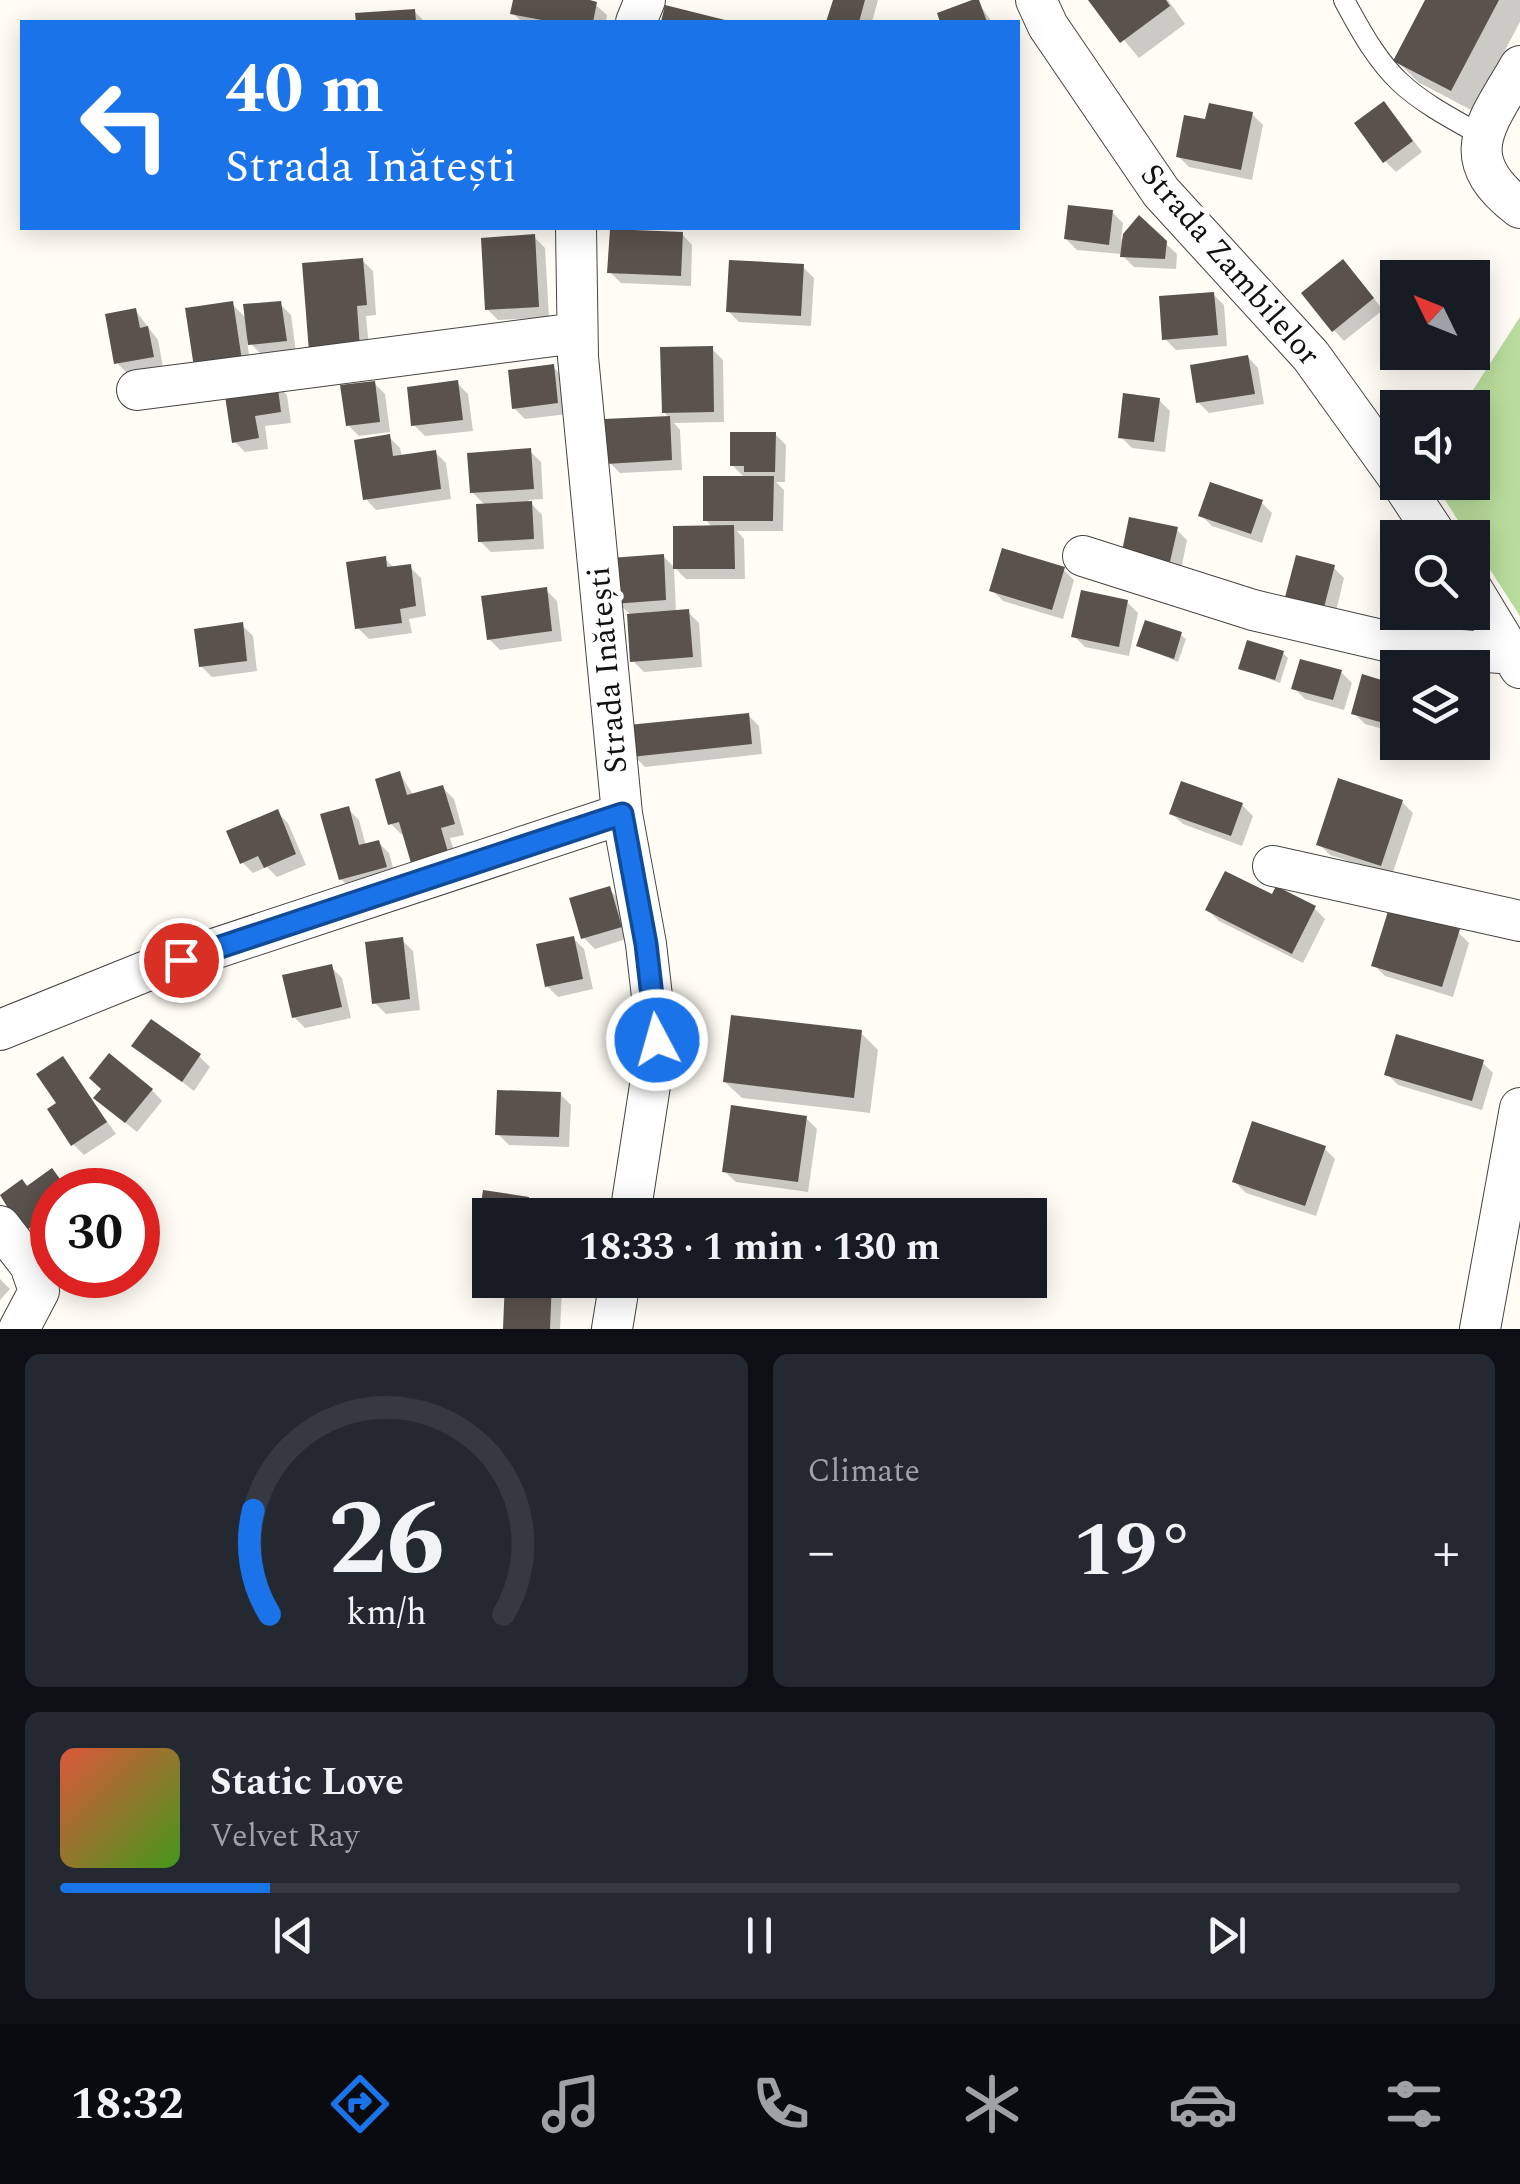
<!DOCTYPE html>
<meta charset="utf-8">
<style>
body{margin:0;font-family:Spectral,serif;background:#242831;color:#f1f3f6;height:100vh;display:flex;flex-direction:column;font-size:38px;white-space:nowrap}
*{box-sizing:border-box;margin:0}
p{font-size:32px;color:#9ea1a6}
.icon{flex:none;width:55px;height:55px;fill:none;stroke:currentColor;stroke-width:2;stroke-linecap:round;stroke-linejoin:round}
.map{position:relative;height:1329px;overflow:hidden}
.panel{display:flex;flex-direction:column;gap:25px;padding:25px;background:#0d0f14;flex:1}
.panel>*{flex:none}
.banner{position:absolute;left:20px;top:20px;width:1000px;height:210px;border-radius:0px;box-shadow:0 5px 25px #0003;background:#1a73e8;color:#fff;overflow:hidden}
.needle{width:65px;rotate:313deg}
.fabs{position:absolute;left:1380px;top:260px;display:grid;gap:20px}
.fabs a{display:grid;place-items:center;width:110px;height:110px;border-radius:0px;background:#171b24;box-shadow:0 5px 25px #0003;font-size:50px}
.speed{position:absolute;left:30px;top:1168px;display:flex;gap:20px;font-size:50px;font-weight:700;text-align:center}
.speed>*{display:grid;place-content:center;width:130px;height:130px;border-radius:50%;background:#171b24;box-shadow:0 5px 25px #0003;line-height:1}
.speed .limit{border:15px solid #d22;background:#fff;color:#111}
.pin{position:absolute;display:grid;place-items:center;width:85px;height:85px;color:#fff;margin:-42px;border:5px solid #fff;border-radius:50%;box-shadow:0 2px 10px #0007}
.me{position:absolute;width:110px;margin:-55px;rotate:354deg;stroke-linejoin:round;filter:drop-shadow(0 0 8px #0008)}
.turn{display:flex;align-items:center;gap:35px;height:210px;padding:0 40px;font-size:45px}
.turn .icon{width:130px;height:130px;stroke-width:2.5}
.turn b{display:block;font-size:70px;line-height:85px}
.big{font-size:75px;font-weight:700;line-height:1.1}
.panel .card{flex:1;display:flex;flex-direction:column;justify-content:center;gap:15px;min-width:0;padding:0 35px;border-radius:15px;background:#242831}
.panel .dial{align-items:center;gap:0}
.dial svg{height:260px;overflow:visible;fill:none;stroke:#363941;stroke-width:7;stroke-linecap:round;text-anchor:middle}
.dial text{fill:#f1f3f6;stroke:none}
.song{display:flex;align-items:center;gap:30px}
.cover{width:120px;height:120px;border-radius:15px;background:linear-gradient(135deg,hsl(10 70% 55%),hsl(100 70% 35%))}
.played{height:10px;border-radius:5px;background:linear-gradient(90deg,#1a73e8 15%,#363941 15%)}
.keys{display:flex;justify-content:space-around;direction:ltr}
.heat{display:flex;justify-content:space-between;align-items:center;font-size:55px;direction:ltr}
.panel .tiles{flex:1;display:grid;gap:25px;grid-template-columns:1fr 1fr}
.card:last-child{grid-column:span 2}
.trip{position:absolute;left:472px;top:1198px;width:575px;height:100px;border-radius:0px;background:#171b24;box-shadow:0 5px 25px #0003;font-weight:700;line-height:100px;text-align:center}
.menu{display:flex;height:160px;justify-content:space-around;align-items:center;background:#090b0e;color:#9ea1a6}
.menu .icon{width:70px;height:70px}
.menu .selected{color:#1a73e8}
.menu b{font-size:45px;color:#f1f3f6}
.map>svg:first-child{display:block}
.forest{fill:#b9dc9c}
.shadow{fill:#0003}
.building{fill:#5a524d}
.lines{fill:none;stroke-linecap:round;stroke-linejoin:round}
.service-casing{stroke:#444;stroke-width:22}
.minor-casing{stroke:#444;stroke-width:42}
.service{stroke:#fff;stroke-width:20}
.minor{stroke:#fff;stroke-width:40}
.route-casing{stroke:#114b97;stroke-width:25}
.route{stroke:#1a73e8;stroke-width:18}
.labels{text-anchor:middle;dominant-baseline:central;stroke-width:10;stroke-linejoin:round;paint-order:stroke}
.street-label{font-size:32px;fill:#111;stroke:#fff}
</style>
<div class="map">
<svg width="1520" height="1329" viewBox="0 0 1520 1329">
<rect width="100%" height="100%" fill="#fffdf5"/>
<path class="forest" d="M 1520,317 L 1520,616 L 1434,483 L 1472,482 L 1472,408 L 1462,407 Z"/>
<path class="shadow" d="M 515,0 L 590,0 L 607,15 L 606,22 L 522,22 L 513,13 Z
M 835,0 L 878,0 L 872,22 L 830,22 Z
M 1091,0 L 1168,0 L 1185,24 L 1139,58 Z
M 1427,0 L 1520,0 L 1520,22 L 1473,111 L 1418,82 L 1396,60 Z
M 977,1 L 992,22 L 943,22 L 940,14 Z
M 414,11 L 425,22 L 358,22 L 358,16 Z
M 1252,114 L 1263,125 L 1252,180 L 1189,167 L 1178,156 L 1207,122 Z
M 1394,115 L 1422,152 L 1396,172 L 1385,161 Z
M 1112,212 L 1123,223 L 1121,240 L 1139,219 L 1177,254 L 1176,269 L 1134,267 L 1121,254 L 1077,250 L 1066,239 Z
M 682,234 L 692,245 L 691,286 L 621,283 L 610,272 Z
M 534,237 L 545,248 L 549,317 L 498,320 L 487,309 Z
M 362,260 L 373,271 L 376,315 L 366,316 L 370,358 L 322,362 Z
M 803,267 L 814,278 L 811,326 L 739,322 L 728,311 Z
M 1354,273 L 1383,310 L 1344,341 L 1334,330 Z
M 1213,294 L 1224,305 L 1227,346 L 1176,350 L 1165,339 Z
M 232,304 L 247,319 L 280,304 L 291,315 L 296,352 L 261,354 L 247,340 L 252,377 L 209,384 Z
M 135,310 L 158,340 L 163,367 L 128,374 L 117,363 Z
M 712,349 L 723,360 L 724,422 L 674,423 L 680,430 L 682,470 L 620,473 L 609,462 L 607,422 L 670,419 L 664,412 Z
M 1248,357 L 1258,368 L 1264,404 L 1209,413 L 1198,402 Z
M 553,367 L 564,378 L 568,414 L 525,419 L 514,408 Z
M 374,383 L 385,394 L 390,432 L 359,436 L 348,425 Z
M 457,383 L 468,394 L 473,431 L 425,436 L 414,425 Z
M 276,384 L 287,395 L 291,423 L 265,426 L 268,449 L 245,452 L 234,441 Z
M 1159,400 L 1170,411 L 1165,452 L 1132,448 L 1121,437 Z
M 775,434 L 786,445 L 785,482 L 776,482 L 784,490 L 783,531 L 737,531 L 744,539 L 745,579 L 686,579 L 675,568 L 713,528 L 706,520 L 746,479 L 732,465 Z
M 389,437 L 400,448 L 402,457 L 435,452 L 446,463 L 451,499 L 376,510 L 366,499 Z
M 530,451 L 541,462 L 543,499 L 528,500 L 542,515 L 544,549 L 491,552 L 480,541 L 486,506 L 472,492 Z
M 1261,502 L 1272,513 L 1262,543 L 1212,526 L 1201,515 Z
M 1176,529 L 1187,540 L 1180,575 L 1134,566 Z
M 663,556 L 674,567 L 676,613 L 688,612 L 699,623 L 702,667 L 644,672 L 633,661 L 629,613 L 616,602 Z
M 385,559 L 395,569 L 410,567 L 421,578 L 426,616 L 409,619 L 412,633 L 369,639 L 358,628 Z
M 1333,567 L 1344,578 L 1333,624 L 1286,604 Z
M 1063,569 L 1074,580 L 1063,619 L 1003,601 L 992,590 Z
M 546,590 L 557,601 L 562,641 L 500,650 L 489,639 Z
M 1127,602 L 1138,613 L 1129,656 L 1085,647 L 1074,636 Z
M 242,625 L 253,636 L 257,671 L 212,677 L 201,666 Z
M 1181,635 L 1186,639 L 1178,662 L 1138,645 Z
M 1283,653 L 1288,658 L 1280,683 L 1241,668 Z
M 1341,672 L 1352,683 L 1344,710 L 1305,699 L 1294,688 Z
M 1398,687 L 1398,733 L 1365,724 L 1354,713 Z
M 748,715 L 759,726 L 762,754 L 645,767 L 634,756 Z
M 400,774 L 414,796 L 443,788 L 454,799 L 464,835 L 450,838 L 458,863 L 401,834 L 390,823 Z
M 1402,802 L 1413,813 L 1392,875 L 1330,855 L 1319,844 Z
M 1242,805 L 1253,816 L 1242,846 L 1183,824 L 1172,814 Z
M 348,809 L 359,820 L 366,846 L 378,842 L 389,853 L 396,878 L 352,890 L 341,879 Z
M 277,812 L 288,823 L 306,865 L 277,877 L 267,867 L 253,873 L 242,862 Z
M 609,889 L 620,900 L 632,937 L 595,949 L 584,938 Z
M 1273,898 L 1314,908 L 1325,919 L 1303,963 L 1219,921 L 1208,910 Z
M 1458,932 L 1469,943 L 1453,997 L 1385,976 L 1374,965 Z
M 573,938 L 584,949 L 593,989 L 558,997 L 547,986 Z
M 402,940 L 413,951 L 420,1010 L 386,1014 L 375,1003 Z
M 331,967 L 342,978 L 351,1018 L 305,1028 L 294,1017 Z
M 861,1033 L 878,1050 L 870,1113 L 742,1098 L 725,1082 Z
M 135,1046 L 199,1056 L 210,1067 L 194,1091 Z
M 63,1059 L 116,1134 L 84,1155 L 73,1144 L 59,1104 Z
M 1482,1062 L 1493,1073 L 1482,1110 L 1398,1085 L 1387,1074 Z
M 103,1090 L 152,1090 L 162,1101 L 137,1132 L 107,1108 Z
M 560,1094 L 571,1105 L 569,1147 L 509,1145 L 498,1134 Z
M 806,1118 L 817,1129 L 808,1192 L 736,1182 L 725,1172 Z
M 1324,1148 L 1335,1159 L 1316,1216 L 1246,1193 L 1235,1182 Z
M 52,1172 L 68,1190 L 52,1190 L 52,1230 L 36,1242 L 1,1197 L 22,1182 L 28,1189 Z
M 485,1193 L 528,1199 L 539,1210 L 539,1215 L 490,1215 L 490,1255 L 478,1244 Z
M 0,1279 L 10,1289 L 0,1300 Z
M 508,1280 L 551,1280 L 562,1291 L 560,1329 L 505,1329 Z"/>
<path class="building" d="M 513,0 L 590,0 L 597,2 L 593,22 L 552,22 L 510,14 Z
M 833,0 L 865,0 L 859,22 L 826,22 Z
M 972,0 L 979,0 L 987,22 L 940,22 L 937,13 Z
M 1088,0 L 1166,0 L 1170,6 L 1120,43 Z
M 1425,0 L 1499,0 L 1451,91 L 1393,61 Z
M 665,5 L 729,21 L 729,22 L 661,22 Z
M 415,9 L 416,22 L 356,22 L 355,13 Z
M 1384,101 L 1413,141 L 1383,163 L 1354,123 Z
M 1209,103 L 1253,112 L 1241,170 L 1176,157 L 1184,115 L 1205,119 Z
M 1068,205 L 1113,210 L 1109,245 L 1064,239 Z
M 1139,215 L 1167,241 L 1165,259 L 1120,257 L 1123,234 Z
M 610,229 L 683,232 L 681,276 L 607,273 Z
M 535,234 L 539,307 L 485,310 L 481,238 Z
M 363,258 L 367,305 L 357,306 L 360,348 L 309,352 L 302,263 Z
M 1343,259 L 1374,298 L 1332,332 L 1301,293 Z
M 729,260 L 804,264 L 801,316 L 726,312 Z
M 1214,292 L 1218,335 L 1162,340 L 1159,296 Z
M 233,301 L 243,367 L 195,374 L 185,308 Z
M 281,301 L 287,341 L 248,345 L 243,304 Z
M 136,308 L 140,328 L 148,326 L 154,357 L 114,364 L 105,314 Z
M 713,346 L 714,412 L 662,413 L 660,347 Z
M 1248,355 L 1255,394 L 1196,403 L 1190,365 Z
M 554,364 L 558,403 L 512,409 L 508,370 Z
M 458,380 L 463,420 L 411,426 L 407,387 Z
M 277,381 L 281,412 L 255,416 L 259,438 L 232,443 L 224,389 Z
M 375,381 L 380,422 L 346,426 L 340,385 Z
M 1123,393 L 1160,398 L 1154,442 L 1118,438 Z
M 670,416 L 672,460 L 606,464 L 604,419 Z
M 730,432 L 776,432 L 775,472 L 744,472 L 744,466 L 730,466 Z
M 390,434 L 393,456 L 436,450 L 441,489 L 363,500 L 354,440 Z
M 531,448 L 534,489 L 470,493 L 467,453 Z
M 703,476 L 774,476 L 773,521 L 703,521 Z
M 1210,482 L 1263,500 L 1251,534 L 1198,516 Z
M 532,501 L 534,539 L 478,542 L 476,504 Z
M 1129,517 L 1178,527 L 1169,566 L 1121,556 Z
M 734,525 L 735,569 L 673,569 L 673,526 Z
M 1002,548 L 1065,567 L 1052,610 L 989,591 Z
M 664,554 L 666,600 L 613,604 L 610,558 Z
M 1296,555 L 1335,565 L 1322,615 L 1283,605 Z
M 386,556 L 387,567 L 411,564 L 416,606 L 400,609 L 402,623 L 355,629 L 346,562 Z
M 547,587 L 552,631 L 487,640 L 481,596 Z
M 1081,590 L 1128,600 L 1119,647 L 1071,637 Z
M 689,609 L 693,657 L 630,662 L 627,614 Z
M 1145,620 L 1182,632 L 1174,659 L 1136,646 Z
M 243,622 L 247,661 L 199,667 L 194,629 Z
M 1247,640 L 1284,651 L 1275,680 L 1238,669 Z
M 1300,659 L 1342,670 L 1333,700 L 1291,689 Z
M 1362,674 L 1398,685 L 1398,727 L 1351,714 Z
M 749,713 L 752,744 L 631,757 L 628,725 Z
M 400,771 L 407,795 L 443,785 L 455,824 L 441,828 L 448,852 L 411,863 L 399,822 L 388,825 L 375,779 Z
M 1338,778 L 1403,800 L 1381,866 L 1316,845 Z
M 1181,781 L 1243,803 L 1231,836 L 1169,814 Z
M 349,806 L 359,845 L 379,840 L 387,867 L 339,880 L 320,814 Z
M 278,809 L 296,854 L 264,868 L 258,856 L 240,864 L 226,831 Z
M 1225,871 L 1272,894 L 1276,886 L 1316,906 L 1292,954 L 1205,910 Z
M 610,886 L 622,927 L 581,939 L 569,898 Z
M 1389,908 L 1460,929 L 1442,987 L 1371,966 Z
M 574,936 L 583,979 L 545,987 L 536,944 Z
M 403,937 L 410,999 L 372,1004 L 365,942 Z
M 332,964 L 342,1007 L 292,1018 L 282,975 Z
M 731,1015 L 862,1030 L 854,1098 L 723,1082 Z
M 151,1019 L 201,1054 L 182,1082 L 131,1046 Z
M 1396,1034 L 1484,1060 L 1472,1101 L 1384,1075 Z
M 109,1053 L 153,1089 L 125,1123 L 93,1098 L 101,1089 L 89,1078 Z
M 63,1056 L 107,1122 L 71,1146 L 47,1109 L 56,1103 L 36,1074 Z
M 497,1090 L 561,1092 L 559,1137 L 495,1135 Z
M 731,1105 L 807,1116 L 798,1182 L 722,1172 Z
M 1252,1121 L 1326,1146 L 1305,1206 L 1232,1182 Z
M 52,1168 L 68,1190 L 52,1190 L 52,1211 L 23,1233 L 0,1195 L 22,1179 L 27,1186 Z
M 483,1190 L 529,1197 L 527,1215 L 490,1215 L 490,1247 L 475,1245 Z
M 505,1280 L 552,1280 L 550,1329 L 503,1329 Z"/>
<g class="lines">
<defs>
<path id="service" d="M 1344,0 C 1387,81 1403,92 1483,136"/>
<path id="minor" d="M 1036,0 L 1048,26 L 1161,192 L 1311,356 L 1398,477
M 636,22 L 645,0
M 1520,66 C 1486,125 1454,158 1520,208
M 576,228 L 578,357 L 622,814 L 646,944 L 657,1040 L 630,1215
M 137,390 L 577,333
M 1401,482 L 1438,538
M 1083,556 L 1253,610 L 1407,646 L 1514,654
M 1472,589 L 1520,668
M 1273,866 L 1520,921
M 0,1030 L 144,972 L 622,814
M 0,1226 L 30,1265 L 39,1291 L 19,1329
M 612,1329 L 620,1280
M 1480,1329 L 1520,1108"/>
</defs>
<use href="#service" class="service-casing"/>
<use href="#minor" class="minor-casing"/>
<use href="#service" class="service"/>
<use href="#minor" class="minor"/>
</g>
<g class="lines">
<defs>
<path id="route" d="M 181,960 L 622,814 L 646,944 L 657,1040"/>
</defs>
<use href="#route" class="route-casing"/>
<use href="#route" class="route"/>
</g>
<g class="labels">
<g class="street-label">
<text transform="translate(1230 265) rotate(49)">Strada Zambilelor</text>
<text transform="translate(608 670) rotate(-95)">Strada Inătești</text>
</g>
</g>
</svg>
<div class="fabs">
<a><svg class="needle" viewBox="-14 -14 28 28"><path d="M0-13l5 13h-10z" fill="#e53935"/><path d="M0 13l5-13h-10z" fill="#9ea1a6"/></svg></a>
<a><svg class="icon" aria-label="sound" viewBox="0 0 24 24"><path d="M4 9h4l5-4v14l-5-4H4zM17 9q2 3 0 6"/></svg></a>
<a><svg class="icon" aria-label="search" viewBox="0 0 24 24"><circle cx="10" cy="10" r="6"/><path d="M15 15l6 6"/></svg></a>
<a><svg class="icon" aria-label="layers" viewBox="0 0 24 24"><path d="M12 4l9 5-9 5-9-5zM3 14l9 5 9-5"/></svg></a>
</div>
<div class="speed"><div class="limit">30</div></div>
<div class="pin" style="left:181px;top:960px;background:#d93025"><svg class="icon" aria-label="arrive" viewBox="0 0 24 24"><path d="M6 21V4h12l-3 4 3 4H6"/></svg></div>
<svg class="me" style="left:657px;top:1040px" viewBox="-20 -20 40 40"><circle r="17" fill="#1a73e8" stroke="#fff" stroke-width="3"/><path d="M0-11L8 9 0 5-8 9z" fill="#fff"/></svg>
<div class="trip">18:33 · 1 min · 130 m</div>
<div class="banner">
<div class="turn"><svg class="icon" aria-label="left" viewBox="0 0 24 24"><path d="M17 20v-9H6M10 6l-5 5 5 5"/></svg><div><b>40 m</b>Strada Inătești</div></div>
</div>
</div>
<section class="panel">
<div class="tiles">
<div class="card dial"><svg viewBox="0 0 100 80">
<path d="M14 69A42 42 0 1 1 86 69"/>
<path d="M14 69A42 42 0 0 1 9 37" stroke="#1a73e8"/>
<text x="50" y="56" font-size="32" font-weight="700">26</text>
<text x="50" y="72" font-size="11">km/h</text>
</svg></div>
<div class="card"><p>Climate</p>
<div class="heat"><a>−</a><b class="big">19°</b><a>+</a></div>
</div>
<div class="card">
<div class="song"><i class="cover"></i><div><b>Static Love</b><p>Velvet Ray</p></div></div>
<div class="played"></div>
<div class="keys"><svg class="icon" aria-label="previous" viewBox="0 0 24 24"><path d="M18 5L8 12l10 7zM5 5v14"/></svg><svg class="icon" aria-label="pause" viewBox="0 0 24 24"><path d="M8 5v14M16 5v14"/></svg><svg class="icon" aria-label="next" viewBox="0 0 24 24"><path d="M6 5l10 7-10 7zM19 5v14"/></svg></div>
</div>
</div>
</section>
<nav class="menu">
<b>18:32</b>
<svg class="icon selected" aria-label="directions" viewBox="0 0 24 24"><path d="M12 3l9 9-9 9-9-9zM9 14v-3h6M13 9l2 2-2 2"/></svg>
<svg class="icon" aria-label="music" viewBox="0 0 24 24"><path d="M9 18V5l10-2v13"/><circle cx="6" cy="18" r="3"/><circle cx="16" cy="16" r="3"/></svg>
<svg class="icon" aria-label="phone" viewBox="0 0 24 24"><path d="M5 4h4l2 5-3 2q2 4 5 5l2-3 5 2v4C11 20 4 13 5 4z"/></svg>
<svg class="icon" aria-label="climate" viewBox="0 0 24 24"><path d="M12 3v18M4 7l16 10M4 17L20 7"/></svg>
<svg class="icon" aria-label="car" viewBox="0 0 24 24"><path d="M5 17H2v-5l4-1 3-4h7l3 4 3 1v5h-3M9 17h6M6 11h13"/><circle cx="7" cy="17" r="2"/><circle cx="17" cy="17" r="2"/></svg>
<svg class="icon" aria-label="filters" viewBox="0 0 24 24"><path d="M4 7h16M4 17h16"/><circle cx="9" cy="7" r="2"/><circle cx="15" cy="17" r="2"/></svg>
</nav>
